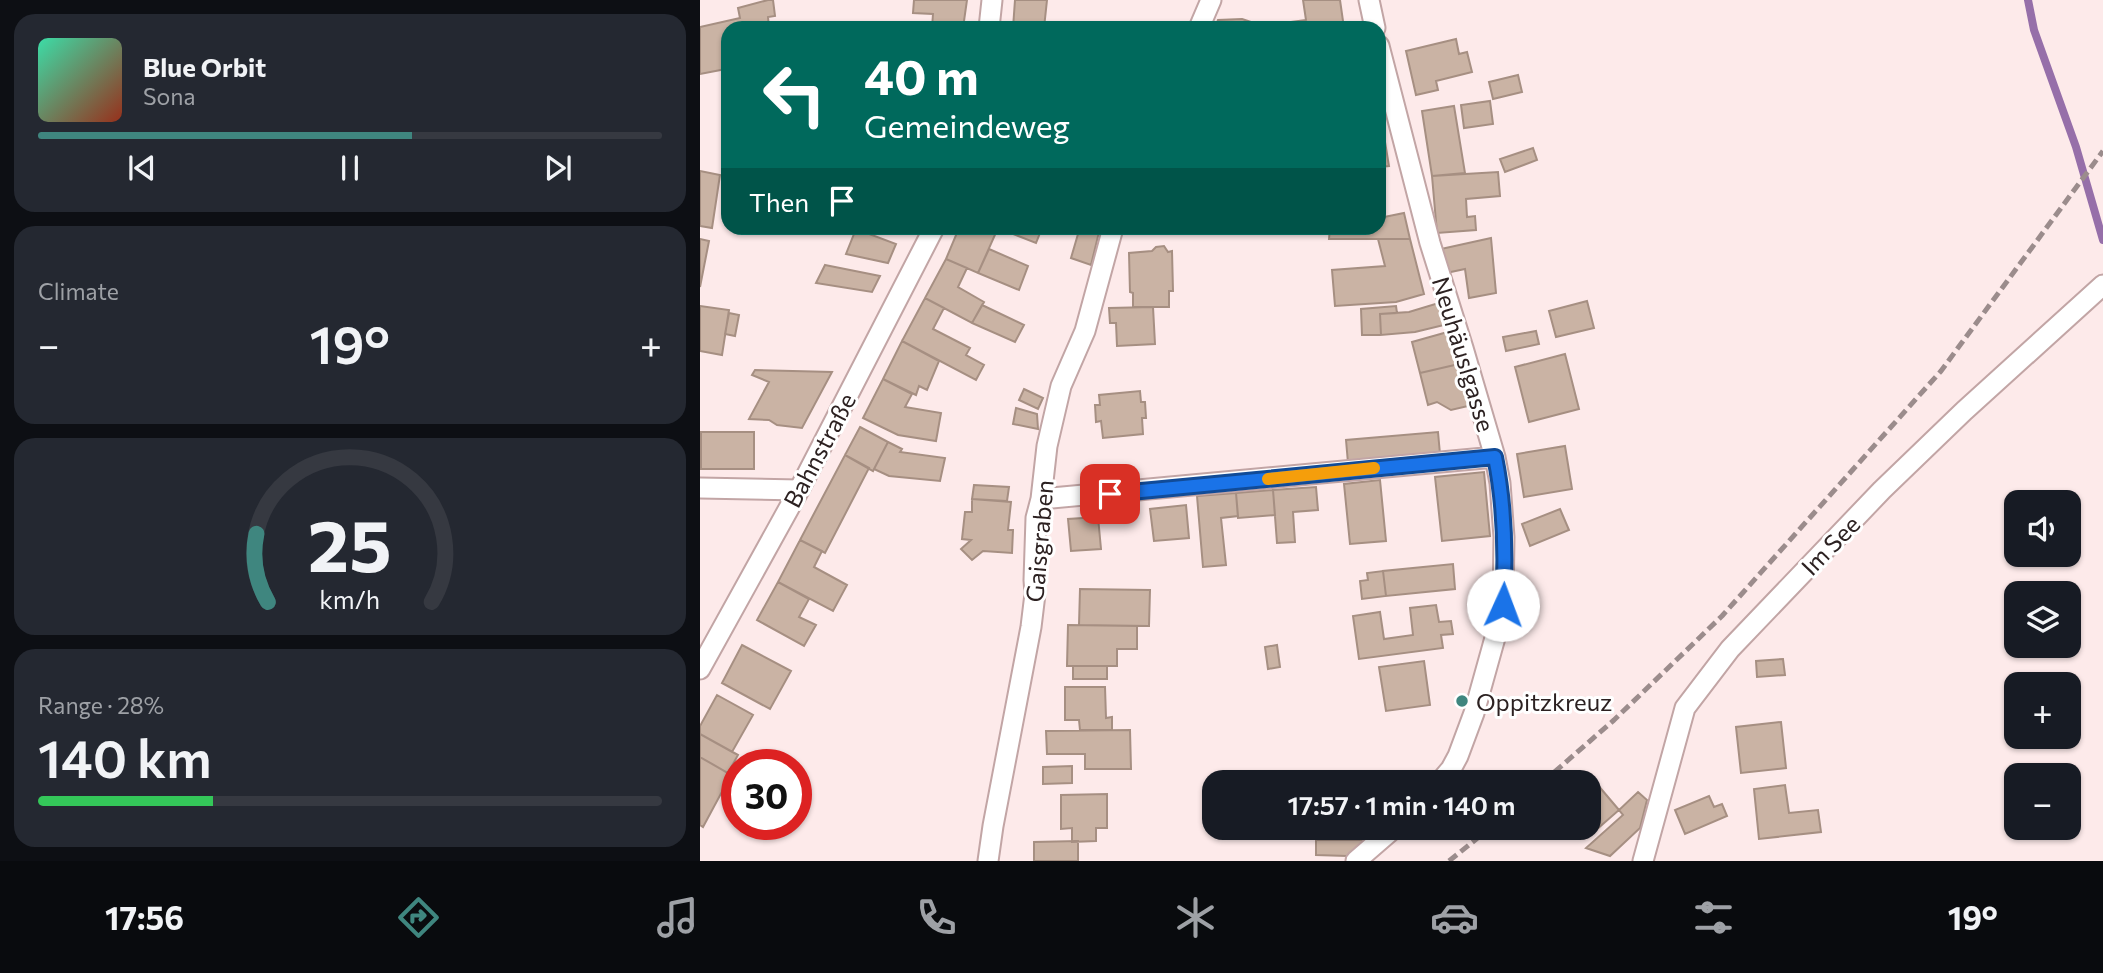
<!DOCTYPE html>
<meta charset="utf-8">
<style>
body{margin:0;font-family:Commissioner,sans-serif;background:#242831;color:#f1f3f6;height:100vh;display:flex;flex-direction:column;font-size:26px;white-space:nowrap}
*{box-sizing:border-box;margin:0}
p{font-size:23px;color:#9ea1a6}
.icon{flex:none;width:38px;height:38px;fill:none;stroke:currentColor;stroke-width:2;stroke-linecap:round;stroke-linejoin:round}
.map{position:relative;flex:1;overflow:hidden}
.details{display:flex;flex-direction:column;gap:14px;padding:14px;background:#0d0f14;width:700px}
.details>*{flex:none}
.guide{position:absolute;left:21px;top:21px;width:665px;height:214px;border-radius:21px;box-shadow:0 2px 5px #0004;background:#00695c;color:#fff;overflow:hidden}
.fabs{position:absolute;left:1304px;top:490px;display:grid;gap:14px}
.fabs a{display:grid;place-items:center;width:77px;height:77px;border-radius:14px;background:#171b24;box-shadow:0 2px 5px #0004;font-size:35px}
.speed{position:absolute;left:21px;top:749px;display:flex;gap:14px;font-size:35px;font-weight:700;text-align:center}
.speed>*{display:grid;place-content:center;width:91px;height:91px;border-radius:50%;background:#171b24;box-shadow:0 2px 5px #0004;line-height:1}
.speed .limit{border:10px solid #d22;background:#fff;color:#111}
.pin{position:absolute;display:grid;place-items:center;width:60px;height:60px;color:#fff;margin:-30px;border-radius:14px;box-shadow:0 4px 10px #0006}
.me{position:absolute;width:77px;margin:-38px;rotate:2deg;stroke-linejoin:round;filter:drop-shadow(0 0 5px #0008)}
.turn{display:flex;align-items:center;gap:24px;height:147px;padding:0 28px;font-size:32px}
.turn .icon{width:91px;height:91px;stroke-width:2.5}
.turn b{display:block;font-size:49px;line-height:60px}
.then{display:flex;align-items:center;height:66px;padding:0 28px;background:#0003;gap:14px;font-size:26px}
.big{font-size:52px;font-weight:600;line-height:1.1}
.details .widget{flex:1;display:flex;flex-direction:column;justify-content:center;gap:10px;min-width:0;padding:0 24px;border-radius:21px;background:#242831}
.details .dial{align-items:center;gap:0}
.dial svg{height:182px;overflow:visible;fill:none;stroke:#363941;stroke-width:7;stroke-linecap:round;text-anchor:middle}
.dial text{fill:#f1f3f6;stroke:none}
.song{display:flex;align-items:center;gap:21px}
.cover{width:84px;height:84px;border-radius:10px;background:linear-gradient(135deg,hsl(160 70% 55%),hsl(10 70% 35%))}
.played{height:7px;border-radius:4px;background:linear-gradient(90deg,#3f867f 60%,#363941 60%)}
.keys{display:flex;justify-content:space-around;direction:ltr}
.heat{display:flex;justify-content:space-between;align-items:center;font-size:38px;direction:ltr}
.charge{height:10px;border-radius:5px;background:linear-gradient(90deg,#34c759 28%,#363941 0)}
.trip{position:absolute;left:502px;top:770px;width:399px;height:70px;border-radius:21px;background:#171b24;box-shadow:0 2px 5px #0004;font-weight:600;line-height:70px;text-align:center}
.dock{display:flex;height:112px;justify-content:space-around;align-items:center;background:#090b0e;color:#9ea1a6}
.dock .icon{width:49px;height:49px}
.dock .active{color:#3f867f}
.dock b{font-size:32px;color:#f1f3f6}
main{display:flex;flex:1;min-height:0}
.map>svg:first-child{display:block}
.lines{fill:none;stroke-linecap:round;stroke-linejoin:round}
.stream{stroke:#966fa9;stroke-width:8}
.building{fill:#cab3a4;stroke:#a68f82;stroke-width:2}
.minor-casing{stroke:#c2a5a5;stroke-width:23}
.minor{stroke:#fff;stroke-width:19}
.rail{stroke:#9b8c8c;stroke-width:5;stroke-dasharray:10 5;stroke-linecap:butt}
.route-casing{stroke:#114b97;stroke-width:18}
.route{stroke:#1a73e8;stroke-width:12}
.slow{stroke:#f59e0b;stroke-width:12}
.poi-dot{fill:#3f867f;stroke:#fff;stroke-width:2.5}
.labels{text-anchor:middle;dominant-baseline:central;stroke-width:6;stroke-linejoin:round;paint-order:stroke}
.street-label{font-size:24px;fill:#2c2121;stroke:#fff}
.poi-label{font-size:24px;fill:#2c2121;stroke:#fff;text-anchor:start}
</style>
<main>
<section class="details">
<div class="widget">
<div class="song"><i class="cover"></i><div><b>Blue Orbit</b><p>Sona</p></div></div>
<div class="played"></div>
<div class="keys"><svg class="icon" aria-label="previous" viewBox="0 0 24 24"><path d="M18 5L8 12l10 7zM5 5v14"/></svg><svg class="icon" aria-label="pause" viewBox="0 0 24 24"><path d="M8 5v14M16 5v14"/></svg><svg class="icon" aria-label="next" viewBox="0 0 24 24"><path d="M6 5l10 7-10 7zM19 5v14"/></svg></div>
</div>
<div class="widget"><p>Climate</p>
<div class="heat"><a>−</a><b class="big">19°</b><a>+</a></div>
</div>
<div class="widget dial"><svg viewBox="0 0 100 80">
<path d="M14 69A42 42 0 1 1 86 69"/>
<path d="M14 69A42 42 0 0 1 9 39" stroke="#3f867f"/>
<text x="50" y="56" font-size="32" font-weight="700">25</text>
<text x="50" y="72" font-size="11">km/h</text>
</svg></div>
<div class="widget"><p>Range · 28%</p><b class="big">140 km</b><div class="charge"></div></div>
</section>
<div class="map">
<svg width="1403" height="861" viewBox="0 0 1403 861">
<rect width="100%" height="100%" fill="#fdeaea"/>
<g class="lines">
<path class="stream" d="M 1328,0 L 1334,30 L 1376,147 L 1403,240"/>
</g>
<path class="building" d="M 68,0 L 73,0 L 75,16 L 68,17 L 69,28 L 28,28 L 28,76 L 26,69 L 0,74 L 0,27 L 40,18 L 38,8 Z
M 214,0 L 267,0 L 263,28 L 232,28 L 233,14 L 213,13 Z
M 315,0 L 347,0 L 344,28 L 313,28 Z
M 603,0 L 640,0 L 644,28 L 569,28 L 569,25 L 606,20 Z
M 542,19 L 554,23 L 554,28 L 515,28 L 518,20 Z
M 756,39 L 759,54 L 767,52 L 772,72 L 736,81 L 738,90 L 716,95 L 706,51 Z
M 818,75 L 822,92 L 793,99 L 789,82 Z
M 790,101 L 793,124 L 764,128 L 761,105 Z
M 754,106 L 765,173 L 732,176 L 722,111 Z
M 685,142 L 689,166 L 679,167 L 679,143 Z
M 833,148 L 837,160 L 805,172 L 800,159 Z
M 0,171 L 20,175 L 12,228 L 0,226 Z
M 798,172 L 800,196 L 766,199 L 767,217 L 775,216 L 776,230 L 737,233 L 732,176 Z
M 704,213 L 710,239 L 629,239 L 630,228 L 679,228 L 679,218 Z
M 259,228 L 298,228 L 278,273 L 246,259 Z
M 298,228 L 342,228 L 336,243 Z
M 373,228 L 400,228 L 391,265 L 371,258 L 378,234 L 372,233 Z
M 156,229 L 196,244 L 188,263 L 146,254 Z
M 791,238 L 796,293 L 769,298 L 765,269 L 746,273 L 741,249 Z
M 0,239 L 9,241 L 0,287 Z
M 678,239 L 710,239 L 724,294 L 696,302 L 635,306 L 632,270 L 685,266 Z
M 464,246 L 468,252 L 472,251 L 473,291 L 469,291 L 469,307 L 433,307 L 433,293 L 430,292 L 429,253 L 452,251 L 456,247 Z
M 289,249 L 328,266 L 319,290 L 278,273 Z
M 246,259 L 267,268 L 258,287 L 284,302 L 272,323 L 225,298 Z
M 125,265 L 180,276 L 172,292 L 116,283 Z
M 225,298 L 244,308 L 233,329 L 270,348 L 266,355 L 284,365 L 276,380 L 202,341 Z
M 887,301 L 894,328 L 856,337 L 849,311 Z
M 742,302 L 748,324 L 715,332 L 681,335 L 680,314 L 709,312 Z
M 282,305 L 324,325 L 315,342 L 272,323 Z
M 0,306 L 29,310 L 22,355 L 0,351 Z
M 696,306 L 697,313 L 680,314 L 681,335 L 662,335 L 661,309 Z
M 453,307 L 455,344 L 417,346 L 416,323 L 410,323 L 409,308 Z
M 29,313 L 39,315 L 35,336 L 25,334 Z
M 751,331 L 759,364 L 720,373 L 712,342 Z
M 836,331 L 839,344 L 806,351 L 803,337 Z
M 202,341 L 239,361 L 227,390 L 219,386 L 216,395 L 183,379 Z
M 865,354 L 879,409 L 829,422 L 815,367 Z
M 759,364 L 768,406 L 751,410 L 737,402 L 728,405 L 720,373 Z
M 55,370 L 132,372 L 102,428 L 77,425 L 69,420 L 49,419 L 69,382 L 52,375 Z
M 183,379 L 212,394 L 205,407 L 241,413 L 236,441 L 198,435 L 163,418 Z
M 324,389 L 343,398 L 338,409 L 319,400 Z
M 440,391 L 441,402 L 445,402 L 446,418 L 442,418 L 443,434 L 403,438 L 401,421 L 396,422 L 395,405 L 400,405 L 399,395 Z
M 316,408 L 337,414 L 338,429 L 313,424 Z
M 160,427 L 188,442 L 173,471 L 145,455 Z
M 1,432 L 54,432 L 54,469 L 1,469 Z
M 738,432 L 740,454 L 648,463 L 646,440 Z
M 188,442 L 202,449 L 200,452 L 245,458 L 240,481 L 189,476 L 174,469 Z
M 865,446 L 872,489 L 824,497 L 817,454 Z
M 145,455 L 169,468 L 125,553 L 100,540 Z
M 784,472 L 790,536 L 742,541 L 735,477 Z
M 680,480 L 686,541 L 650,544 L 644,484 Z
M 274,485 L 309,487 L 307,501 L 272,499 Z
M 616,487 L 618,510 L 593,512 L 595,542 L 577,543 L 573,490 Z
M 573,490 L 575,515 L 538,518 L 536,493 Z
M 536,493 L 538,516 L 521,518 L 526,565 L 503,567 L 497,496 Z
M 272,499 L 311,502 L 308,530 L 313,530 L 312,553 L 283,551 L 272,560 L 261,549 L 271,540 L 262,539 L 265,512 L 272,512 Z
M 486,505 L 489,538 L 454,541 L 450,509 Z
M 860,509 L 869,530 L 830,546 L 822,524 Z
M 398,517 L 401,549 L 371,551 L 368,519 Z
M 100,540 L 122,551 L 114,567 L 147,585 L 133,611 L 78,582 Z
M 753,564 L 755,589 L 686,596 L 683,571 Z
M 683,571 L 686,596 L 662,599 L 660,581 L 668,580 L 667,573 Z
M 78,582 L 109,599 L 99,617 L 116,625 L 104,646 L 57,620 Z
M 380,589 L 450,590 L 449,626 L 379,625 Z
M 736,605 L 739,622 L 751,621 L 753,634 L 741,635 L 743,648 L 659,659 L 653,616 L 680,612 L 684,639 L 713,635 L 710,608 Z
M 368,625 L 437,626 L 437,649 L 417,649 L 417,666 L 367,666 Z
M 42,645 L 91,671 L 70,709 L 22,683 Z
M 577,645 L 580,667 L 568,669 L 565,647 Z
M 1083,659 L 1085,675 L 1057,677 L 1056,661 Z
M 724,661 L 730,705 L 686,711 L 679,667 Z
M 373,666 L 407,666 L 407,679 L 373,679 Z
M 365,687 L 405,687 L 406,718 L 412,717 L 412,730 L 380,730 L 379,720 L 365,720 Z
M 17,695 L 53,715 L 32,752 L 0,734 L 0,726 Z
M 1081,722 L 1086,768 L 1041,773 L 1036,727 Z
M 430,730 L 431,769 L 385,769 L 385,754 L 347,754 L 346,731 Z
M 0,734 L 38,755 L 28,773 L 0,757 Z
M 0,757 L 31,775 L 3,827 L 0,825 Z
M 372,766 L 372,783 L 343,784 L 343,767 Z
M 891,777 L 919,810 L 896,830 L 889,821 L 889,782 L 885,782 Z
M 1085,785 L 1089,813 L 1118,810 L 1121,832 L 1059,839 L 1054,789 Z
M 938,792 L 947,800 L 940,828 L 910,856 L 886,848 L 923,815 L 919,810 Z
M 407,794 L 407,828 L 396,828 L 396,841 L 372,842 L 372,828 L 361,829 L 361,795 Z
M 1009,796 L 1014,807 L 1022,804 L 1027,816 L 985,834 L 975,810 Z
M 616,840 L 666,840 L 647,856 L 616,855 Z
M 378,841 L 378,861 L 334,861 L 334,842 Z"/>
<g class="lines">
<defs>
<path id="minor" d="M 669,0 L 675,28
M 289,28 L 292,0
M 499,28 L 511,0
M 679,46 L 730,243 L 763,348 L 795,457 L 800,483 L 804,537 L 803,605 L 798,627 L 774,713 L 758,756 L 751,769 L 740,782
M 0,488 L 99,490
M 341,499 L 795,457
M 0,669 L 99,490 L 234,228
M 288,861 L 293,826 L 331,627 L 335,594 L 334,580 L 336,518 L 341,499 L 347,446 L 361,386 L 385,331 L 413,228
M 656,861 L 694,828
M 943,861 L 985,708 L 1030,649 L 1182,490 L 1264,411 L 1403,285"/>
</defs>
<use href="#minor" class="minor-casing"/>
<use href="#minor" class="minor"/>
<path class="rail" d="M 843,782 L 914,720 L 1022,616 L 1241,371 L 1403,151
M 749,861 L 790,828"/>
</g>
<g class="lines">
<defs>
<path id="route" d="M 410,494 L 795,457 C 805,506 806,555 803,605"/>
</defs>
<use href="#route" class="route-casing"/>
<use href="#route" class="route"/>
<path class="slow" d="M 568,479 L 674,468"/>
</g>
<circle class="poi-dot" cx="762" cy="701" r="7"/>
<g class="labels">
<g class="street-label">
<text transform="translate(764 354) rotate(73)">Neuhäuslgasse</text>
<text transform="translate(119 450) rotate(-62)">Bahnstraße</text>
<text transform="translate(339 541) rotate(-85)">Gaisgraben</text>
<text transform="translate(1130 545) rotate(-46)">Im See</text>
</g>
<g class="poi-label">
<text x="776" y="701">Oppitzkreuz</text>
</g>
</g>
</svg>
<div class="fabs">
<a><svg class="icon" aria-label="sound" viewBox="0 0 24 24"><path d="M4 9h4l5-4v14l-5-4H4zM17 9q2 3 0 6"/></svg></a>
<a><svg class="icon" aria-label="layers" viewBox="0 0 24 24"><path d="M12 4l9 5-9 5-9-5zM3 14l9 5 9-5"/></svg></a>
<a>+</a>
<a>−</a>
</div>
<div class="speed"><div class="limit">30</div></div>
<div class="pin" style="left:410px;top:494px;background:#d93025"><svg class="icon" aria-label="arrive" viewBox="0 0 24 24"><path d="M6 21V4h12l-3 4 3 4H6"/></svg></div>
<svg class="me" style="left:803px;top:605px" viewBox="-20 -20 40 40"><circle r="19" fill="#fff"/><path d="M0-13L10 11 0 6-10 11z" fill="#1a73e8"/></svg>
<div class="trip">17:57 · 1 min · 140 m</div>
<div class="guide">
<div class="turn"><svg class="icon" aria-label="left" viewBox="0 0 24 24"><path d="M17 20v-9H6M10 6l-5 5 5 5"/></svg><div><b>40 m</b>Gemeindeweg</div></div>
<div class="then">Then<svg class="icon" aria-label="arrive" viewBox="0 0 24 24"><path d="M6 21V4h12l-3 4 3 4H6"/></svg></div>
</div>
</div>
</main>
<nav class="dock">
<b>17:56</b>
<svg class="icon active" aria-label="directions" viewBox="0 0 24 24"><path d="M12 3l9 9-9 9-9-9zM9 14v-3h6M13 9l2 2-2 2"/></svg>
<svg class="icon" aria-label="music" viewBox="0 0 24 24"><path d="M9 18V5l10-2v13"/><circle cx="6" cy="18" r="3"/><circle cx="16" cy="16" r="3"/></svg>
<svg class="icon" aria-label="phone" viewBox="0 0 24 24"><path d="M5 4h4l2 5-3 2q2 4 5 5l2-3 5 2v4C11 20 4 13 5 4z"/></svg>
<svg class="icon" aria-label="climate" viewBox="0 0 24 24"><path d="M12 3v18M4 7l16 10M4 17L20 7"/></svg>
<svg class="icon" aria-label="car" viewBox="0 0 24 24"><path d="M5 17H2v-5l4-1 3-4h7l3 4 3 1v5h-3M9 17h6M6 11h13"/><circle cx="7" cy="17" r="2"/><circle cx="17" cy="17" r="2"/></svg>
<svg class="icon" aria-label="filters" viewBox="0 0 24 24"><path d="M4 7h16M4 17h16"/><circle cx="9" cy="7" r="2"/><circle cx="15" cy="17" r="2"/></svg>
<b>19°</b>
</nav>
